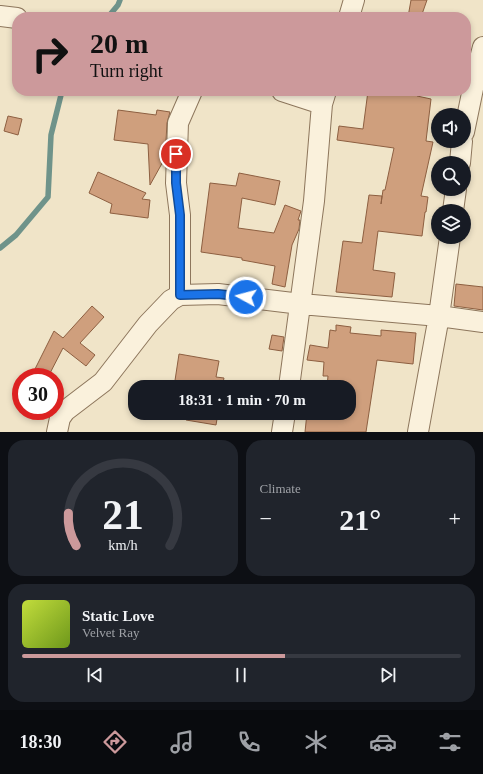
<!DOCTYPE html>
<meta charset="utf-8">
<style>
body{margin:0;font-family:"Times New Roman",serif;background:#20242c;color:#f1f3f6;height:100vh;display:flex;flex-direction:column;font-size:15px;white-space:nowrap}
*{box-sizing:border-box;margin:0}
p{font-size:13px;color:#9ea1a6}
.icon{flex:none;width:22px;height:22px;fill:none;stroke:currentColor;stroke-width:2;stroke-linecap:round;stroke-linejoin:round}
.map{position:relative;height:432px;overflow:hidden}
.panel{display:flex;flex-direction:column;gap:8px;padding:8px;background:#0d0f14;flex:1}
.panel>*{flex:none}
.hud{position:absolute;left:12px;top:12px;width:459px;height:84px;border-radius:16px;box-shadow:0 2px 6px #0003;background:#cc999b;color:#111;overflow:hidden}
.controls{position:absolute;left:431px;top:108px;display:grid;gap:8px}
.controls a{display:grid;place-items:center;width:40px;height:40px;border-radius:50%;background:#171b24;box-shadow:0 2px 6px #0003;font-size:20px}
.speed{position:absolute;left:12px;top:368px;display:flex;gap:8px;font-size:20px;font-weight:700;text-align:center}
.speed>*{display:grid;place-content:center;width:52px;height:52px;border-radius:50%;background:#171b24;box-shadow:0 2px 6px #0003;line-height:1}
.speed .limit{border:6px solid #d22;background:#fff;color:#111}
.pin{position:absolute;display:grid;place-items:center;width:34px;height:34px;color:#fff;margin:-17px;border:2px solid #fff;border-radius:50%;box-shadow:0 1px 4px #0007}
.me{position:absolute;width:44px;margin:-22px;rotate:277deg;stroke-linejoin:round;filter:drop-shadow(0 0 3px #0008)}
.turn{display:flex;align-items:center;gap:14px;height:84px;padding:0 12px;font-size:18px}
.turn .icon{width:52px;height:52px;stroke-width:2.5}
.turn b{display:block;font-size:28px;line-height:34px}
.big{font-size:30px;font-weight:700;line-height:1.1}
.panel .tile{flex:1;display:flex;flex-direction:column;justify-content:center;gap:6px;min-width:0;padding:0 14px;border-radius:16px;background:#20242c}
.panel .dial{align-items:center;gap:0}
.dial svg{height:104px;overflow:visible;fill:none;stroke:#363941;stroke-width:7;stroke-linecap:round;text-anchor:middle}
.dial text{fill:#f1f3f6;stroke:none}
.song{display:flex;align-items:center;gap:12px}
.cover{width:48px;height:48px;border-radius:6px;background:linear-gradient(135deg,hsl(70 70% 55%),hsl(80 70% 35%))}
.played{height:4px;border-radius:2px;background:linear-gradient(90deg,#cc999b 60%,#363941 60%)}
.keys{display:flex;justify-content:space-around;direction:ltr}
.heat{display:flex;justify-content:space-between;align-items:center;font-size:22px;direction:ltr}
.panel .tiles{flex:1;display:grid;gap:8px;grid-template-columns:1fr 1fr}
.tile:last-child{grid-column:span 2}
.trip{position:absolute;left:128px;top:380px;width:228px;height:40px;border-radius:16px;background:#171b24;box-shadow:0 2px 6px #0003;font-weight:700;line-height:40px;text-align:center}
.dock{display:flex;height:64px;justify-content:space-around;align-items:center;background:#090b0e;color:#9ea1a6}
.dock .icon{width:28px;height:28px}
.dock .active{color:#cc999b}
.dock b{font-size:18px;color:#f1f3f6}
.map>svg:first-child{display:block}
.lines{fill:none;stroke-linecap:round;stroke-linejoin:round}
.stream{stroke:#6f938a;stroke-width:5.5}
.building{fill:#cf9f7d;stroke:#8d5f41}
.street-casing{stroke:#8d765c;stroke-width:22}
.street{stroke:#faf1dc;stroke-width:20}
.route-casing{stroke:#114b97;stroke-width:10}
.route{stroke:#1a73e8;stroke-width:7}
</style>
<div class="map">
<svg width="483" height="432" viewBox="0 0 483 432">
<rect width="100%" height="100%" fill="#f0e4c8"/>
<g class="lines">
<path class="stream" d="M 108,17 L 118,5 L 120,0
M 0,248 L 16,235 L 48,197 L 51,135 L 62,91"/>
</g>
<path class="building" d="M 411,0 L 427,0 L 421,17 L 408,17 Z
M 368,91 L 417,91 L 417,96 L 431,99 L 426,141 L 433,142 L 421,196 L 428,197 L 426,212 L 425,212 L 422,236 L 378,231 L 373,270 L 395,273 L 392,297 L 336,292 L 343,241 L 362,243 L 369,195 L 382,196 L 381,204 L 383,190 L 385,190 L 394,148 L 337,140 L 339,126 L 363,129 Z
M 118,110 L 156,115 L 157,110 L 170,112 L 167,123 L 165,158 L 150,185 L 148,144 L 114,140 Z
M 8,116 L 22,119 L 18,135 L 4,131 Z
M 98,172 L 146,193 L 142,199 L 150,200 L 148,218 L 110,213 L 112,204 L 89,193 Z
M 239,173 L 280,181 L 275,205 L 242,198 L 238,228 L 274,233 L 285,205 L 301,211 L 298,220 L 300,220 L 299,229 L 292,245 L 285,287 L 272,284 L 275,266 L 242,260 L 242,258 L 201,252 L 210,183 L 236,186 Z
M 456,284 L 483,287 L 483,310 L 454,306 Z
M 92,306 L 104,317 L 80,343 L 95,355 L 86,366 L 63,348 L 48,377 L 31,377 L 54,331 L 63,338 Z
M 336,325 L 351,327 L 350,333 L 381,336 L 381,330 L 416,333 L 413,364 L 377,360 L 366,432 L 305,432 L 307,413 L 349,413 L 349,387 L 327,387 L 328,376 L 323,376 L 324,362 L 307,360 L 310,345 L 328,348 L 330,330 L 336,331 Z
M 272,335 L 284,337 L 282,351 L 269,349 Z
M 179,354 L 219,361 L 216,377 L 224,378 L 222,387 L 174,387 Z
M 187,413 L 218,413 L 216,425 L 186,420 Z"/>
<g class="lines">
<defs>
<path id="street" d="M 0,16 L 17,18
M 349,17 L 354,0
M 282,91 L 322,104
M 464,132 L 476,74 L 483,47
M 460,163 L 462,141
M 453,211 L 456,189
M 180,295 L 180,215 L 176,183 L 178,123 L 192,91
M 289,387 L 314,201 L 322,104 L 326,91
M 57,432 L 60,418 L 65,411 L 103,382 L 148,324 L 171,300 L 180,295 L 218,294 L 301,304 L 439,316 L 483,322
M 282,432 L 285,413
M 418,432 L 439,316 L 450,237"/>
</defs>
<use href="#street" class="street-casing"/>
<use href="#street" class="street"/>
</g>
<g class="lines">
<defs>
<path id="route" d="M 176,154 L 176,183 L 180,215 L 180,295 L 218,294 L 246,297"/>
</defs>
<use href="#route" class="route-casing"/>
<use href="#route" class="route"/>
</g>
</svg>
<div class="controls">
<a><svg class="icon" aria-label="sound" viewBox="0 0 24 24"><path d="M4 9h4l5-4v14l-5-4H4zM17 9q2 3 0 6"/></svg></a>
<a><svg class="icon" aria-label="search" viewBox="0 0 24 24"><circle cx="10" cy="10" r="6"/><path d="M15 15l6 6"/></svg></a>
<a><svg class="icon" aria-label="layers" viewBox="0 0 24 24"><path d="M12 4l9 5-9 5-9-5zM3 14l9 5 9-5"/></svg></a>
</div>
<div class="speed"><div class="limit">30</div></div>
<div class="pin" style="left:176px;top:154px;background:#d93025"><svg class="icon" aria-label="arrive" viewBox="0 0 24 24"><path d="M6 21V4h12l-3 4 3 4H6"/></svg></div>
<svg class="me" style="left:246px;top:297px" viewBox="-20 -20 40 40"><circle r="17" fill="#1a73e8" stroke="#fff" stroke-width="3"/><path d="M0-11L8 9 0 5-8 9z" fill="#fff"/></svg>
<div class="trip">18:31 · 1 min · 70 m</div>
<div class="hud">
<div class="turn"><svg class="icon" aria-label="right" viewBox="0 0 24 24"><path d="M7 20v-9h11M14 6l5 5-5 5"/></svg><div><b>20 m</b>Turn right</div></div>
</div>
</div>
<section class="panel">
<div class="tiles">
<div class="tile dial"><svg viewBox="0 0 100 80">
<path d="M14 69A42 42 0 1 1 86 69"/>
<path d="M14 69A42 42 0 0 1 8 44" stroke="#cc999b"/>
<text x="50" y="56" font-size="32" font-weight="700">21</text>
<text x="50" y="72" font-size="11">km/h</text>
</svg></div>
<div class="tile"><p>Climate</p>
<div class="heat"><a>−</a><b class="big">21°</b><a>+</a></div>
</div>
<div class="tile">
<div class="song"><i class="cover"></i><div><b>Static Love</b><p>Velvet Ray</p></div></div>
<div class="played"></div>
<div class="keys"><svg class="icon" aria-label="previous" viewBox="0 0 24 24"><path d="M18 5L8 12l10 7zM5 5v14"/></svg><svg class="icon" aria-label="pause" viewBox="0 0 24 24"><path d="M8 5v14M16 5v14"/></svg><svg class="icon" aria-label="next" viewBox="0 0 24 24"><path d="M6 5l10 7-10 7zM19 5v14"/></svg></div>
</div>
</div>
</section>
<nav class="dock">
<b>18:30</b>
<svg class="icon active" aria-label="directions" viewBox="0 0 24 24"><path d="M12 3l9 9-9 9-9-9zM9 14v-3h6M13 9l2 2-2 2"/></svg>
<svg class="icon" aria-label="music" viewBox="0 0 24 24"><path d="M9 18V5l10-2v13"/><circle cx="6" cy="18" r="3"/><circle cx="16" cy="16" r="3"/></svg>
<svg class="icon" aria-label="phone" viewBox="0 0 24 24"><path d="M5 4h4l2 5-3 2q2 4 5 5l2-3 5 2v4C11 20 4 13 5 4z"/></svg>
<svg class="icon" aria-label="climate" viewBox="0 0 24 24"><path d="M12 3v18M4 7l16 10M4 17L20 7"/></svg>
<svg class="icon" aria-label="car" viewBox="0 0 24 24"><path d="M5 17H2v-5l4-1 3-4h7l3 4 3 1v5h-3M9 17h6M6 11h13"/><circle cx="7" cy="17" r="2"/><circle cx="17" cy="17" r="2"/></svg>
<svg class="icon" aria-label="filters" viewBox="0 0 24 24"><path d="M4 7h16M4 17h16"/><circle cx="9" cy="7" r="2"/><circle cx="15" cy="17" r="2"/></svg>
</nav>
